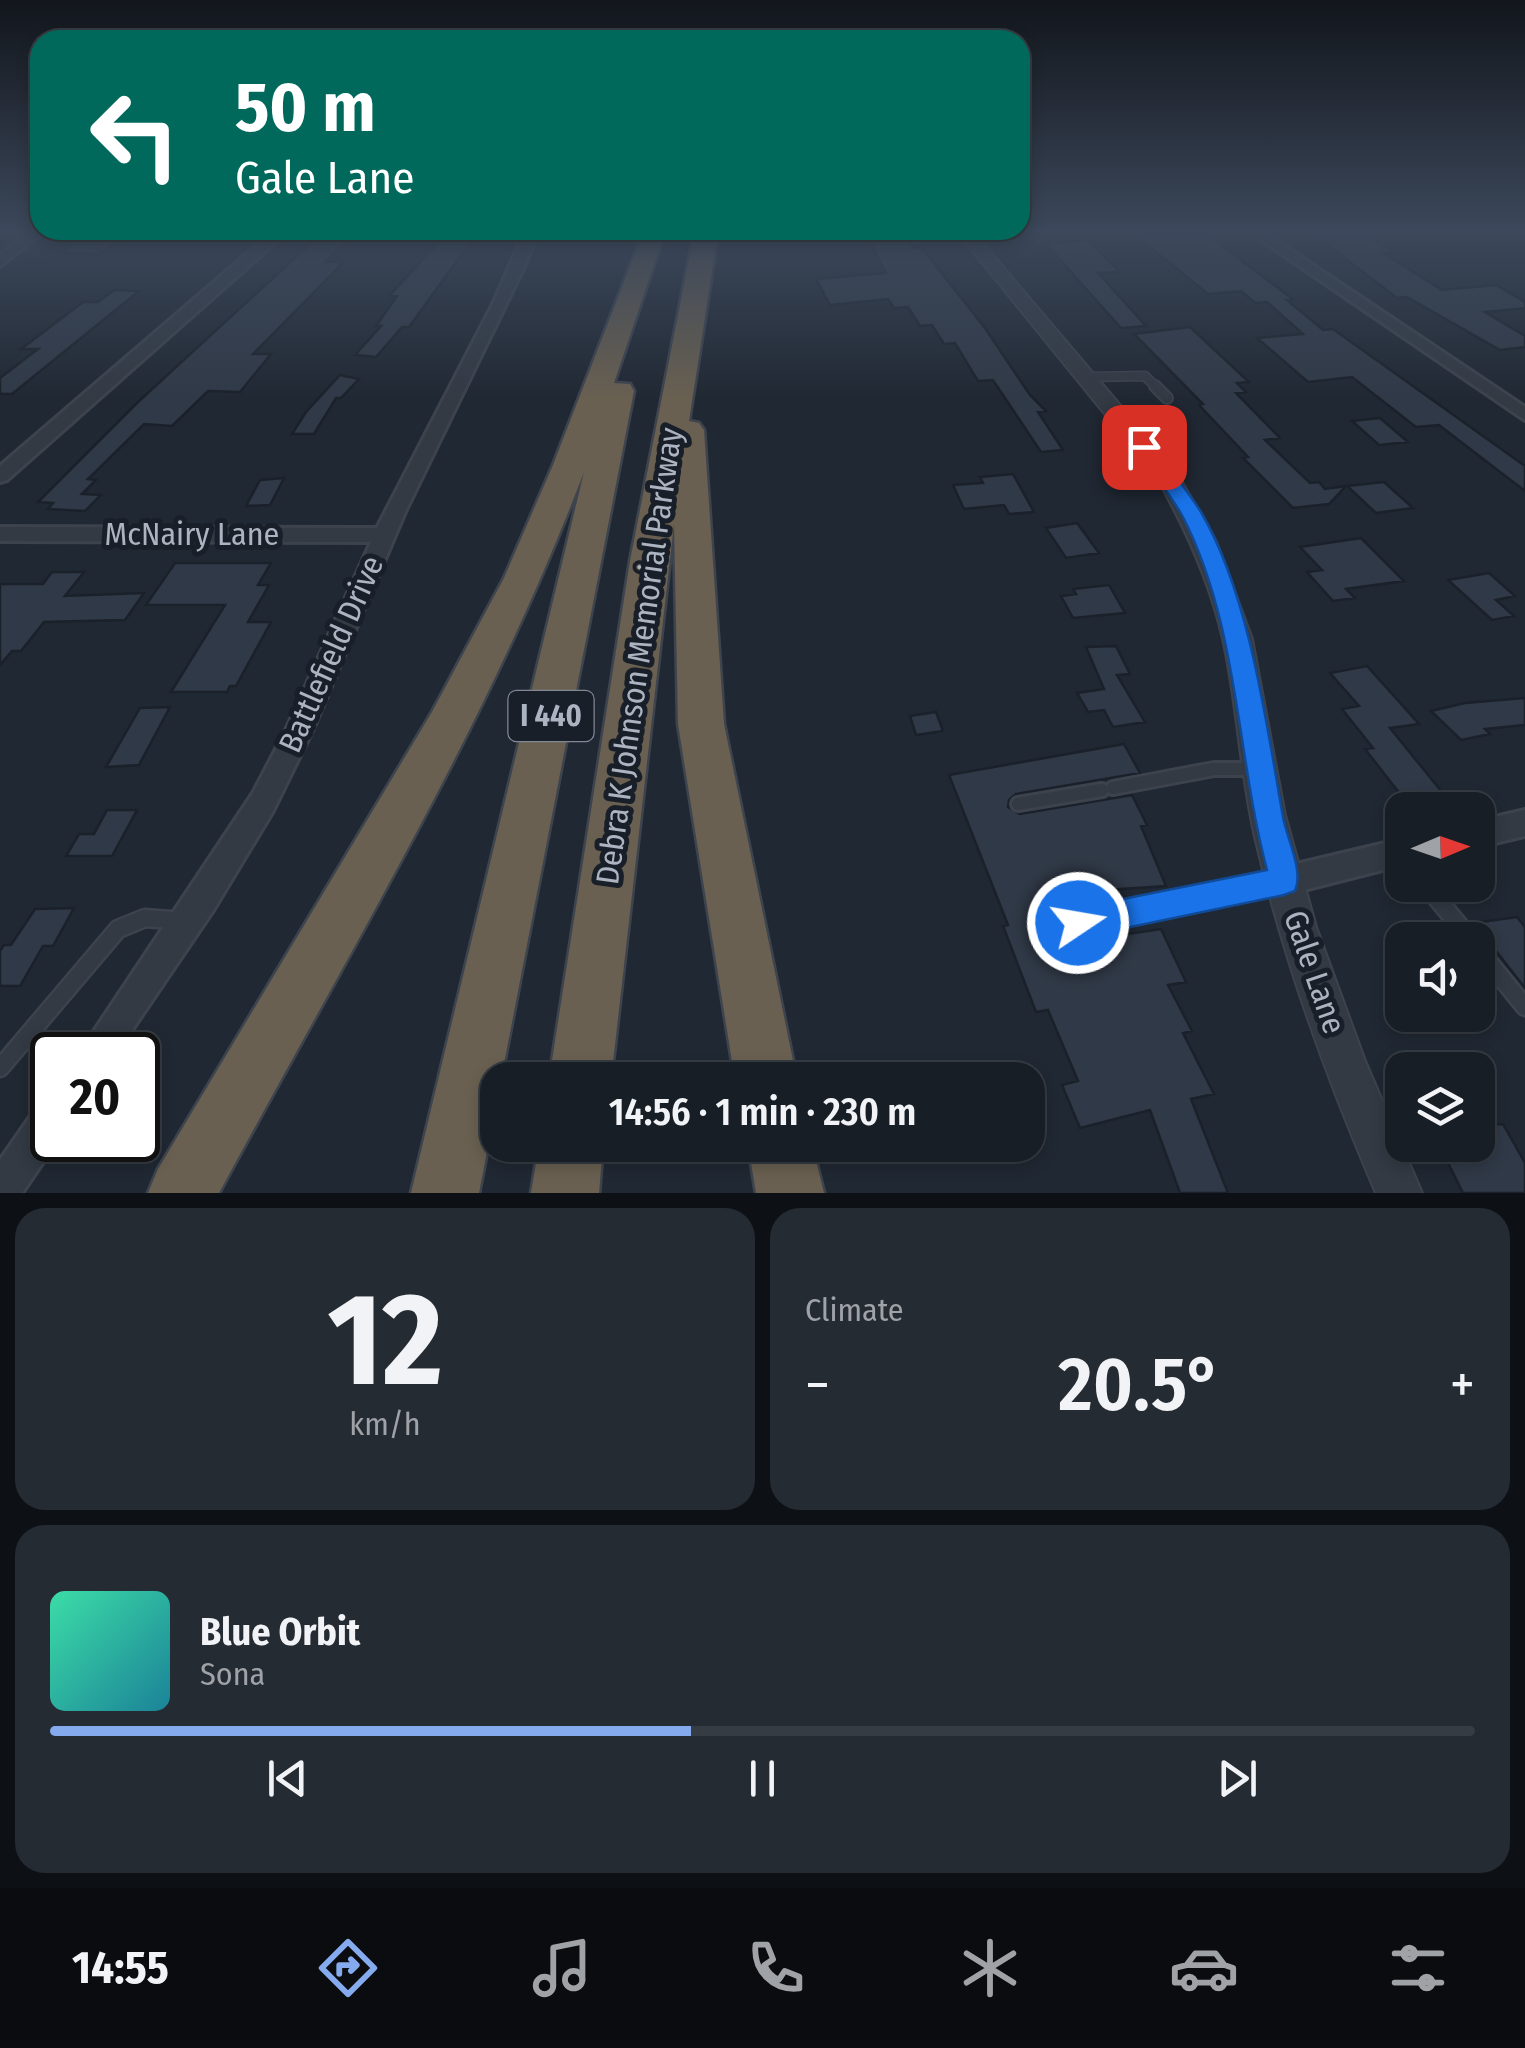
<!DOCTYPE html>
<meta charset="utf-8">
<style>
body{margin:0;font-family:"Fira Sans Condensed",sans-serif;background:#252b32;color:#f1f3f6;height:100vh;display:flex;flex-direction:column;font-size:38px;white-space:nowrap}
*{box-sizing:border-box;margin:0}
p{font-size:32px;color:#9fa2a7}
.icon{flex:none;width:55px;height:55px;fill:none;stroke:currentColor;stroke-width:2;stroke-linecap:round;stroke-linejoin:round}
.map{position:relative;height:1193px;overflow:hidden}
.details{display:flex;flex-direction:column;gap:15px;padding:15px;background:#0d1015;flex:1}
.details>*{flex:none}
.guide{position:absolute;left:30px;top:30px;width:1000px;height:210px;border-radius:30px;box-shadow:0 5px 15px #0003,0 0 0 2px #363c43;background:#00695c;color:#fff;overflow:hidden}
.needle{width:65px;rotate:88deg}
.fabs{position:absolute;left:1385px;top:792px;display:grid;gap:20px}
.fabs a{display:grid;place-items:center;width:110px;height:110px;border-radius:20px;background:#181e26;box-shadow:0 5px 15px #0003,0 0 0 2px #363c43;font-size:50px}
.speed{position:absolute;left:30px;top:1032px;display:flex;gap:20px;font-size:50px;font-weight:700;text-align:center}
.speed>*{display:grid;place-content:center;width:130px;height:130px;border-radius:50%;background:#181e26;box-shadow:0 5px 15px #0003,0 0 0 2px #363c43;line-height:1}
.speed .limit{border:5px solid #111;border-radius:15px;background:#fff;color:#111}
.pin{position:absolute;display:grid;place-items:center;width:85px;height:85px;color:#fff;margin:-42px;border-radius:20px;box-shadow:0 5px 15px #0006}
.me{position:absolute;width:110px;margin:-55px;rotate:78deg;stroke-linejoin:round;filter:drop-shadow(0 0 8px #0008)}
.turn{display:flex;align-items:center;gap:35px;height:210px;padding:0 40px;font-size:45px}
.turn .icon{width:130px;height:130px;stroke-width:2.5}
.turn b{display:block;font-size:70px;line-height:85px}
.big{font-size:75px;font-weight:600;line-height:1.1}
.details .tile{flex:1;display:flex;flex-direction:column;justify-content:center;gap:15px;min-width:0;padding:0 35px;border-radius:30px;background:#252b32}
.details .dial{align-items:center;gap:0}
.dial b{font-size:130px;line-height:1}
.song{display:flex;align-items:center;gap:30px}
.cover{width:120px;height:120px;border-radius:15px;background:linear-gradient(135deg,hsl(160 70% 55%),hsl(190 70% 35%))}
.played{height:10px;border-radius:5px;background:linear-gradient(90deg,#85abee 45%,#363c43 45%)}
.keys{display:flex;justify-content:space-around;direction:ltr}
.heat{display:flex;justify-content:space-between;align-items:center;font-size:55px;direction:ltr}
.details .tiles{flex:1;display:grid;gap:15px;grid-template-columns:1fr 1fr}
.tile:last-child{grid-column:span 2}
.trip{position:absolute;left:480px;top:1062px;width:565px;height:100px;border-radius:30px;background:#181e26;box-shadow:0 5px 15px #0003,0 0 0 2px #363c43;font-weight:600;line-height:100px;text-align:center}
.menu{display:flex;height:160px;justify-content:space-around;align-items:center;background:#0a0c0f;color:#9fa2a7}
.menu .icon{width:70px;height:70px}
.menu .current{color:#85abee}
.menu b{font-size:45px;color:#f1f3f6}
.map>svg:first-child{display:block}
.building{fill:#303947;stroke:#1b212a;stroke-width:2.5}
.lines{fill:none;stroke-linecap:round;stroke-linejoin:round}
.service-far3-casing{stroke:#3d434d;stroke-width:11}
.service-far2-casing{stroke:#3d434d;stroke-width:14}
.service-far1-casing{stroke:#3d434d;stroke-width:18}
.service-casing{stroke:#3d434d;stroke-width:21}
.minor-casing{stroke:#3d434d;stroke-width:6}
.tertiary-casing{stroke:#3d434d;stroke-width:4}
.motorway-casing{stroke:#3e444e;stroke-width:5}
.service-far3{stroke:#333a44;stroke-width:8}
.service-far2{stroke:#333a44;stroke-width:10}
.service-far1{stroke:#333a44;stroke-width:12}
.service{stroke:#333a44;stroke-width:16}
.minor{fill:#333a44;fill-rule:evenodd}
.tertiary{fill:#333a44;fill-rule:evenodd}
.motorway{fill:#696051;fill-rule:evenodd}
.route{fill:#1a73e8;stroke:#114b97;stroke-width:2.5}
.labels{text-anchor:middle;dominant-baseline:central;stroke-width:10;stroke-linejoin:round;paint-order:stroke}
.shield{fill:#191f28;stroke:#818793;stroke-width:2.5}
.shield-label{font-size:30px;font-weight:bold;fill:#adb4c1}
.street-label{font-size:32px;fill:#adb4c1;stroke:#191f28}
</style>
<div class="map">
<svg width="1525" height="1193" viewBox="0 0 1525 1193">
<rect width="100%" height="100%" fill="#202833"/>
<path class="building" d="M 90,233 L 130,233 L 99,254 L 59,253 Z
M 322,233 L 354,233 L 325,262 L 344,262 L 253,354 L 271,354 L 240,392 L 208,391 L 172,426 L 144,424 L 88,479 L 96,480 L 82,494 L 101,495 L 85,511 L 48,509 L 53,503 L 38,502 L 138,402 Z
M 1133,233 L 1205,233 L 1294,300 L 1287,300 L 1323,330 L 1333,329 L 1525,466 L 1525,491 L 1439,425 L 1416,427 L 1352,377 L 1308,382 L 1257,338 L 1303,334 L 1267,302 L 1255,303 L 1241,291 L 1208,294 Z
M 905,234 L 913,248 L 921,247 L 985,328 L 1030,395 L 1046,411 L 1038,412 L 1063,450 L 1041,452 L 993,380 L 978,381 L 955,343 L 944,344 L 932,325 L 920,326 L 908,307 L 894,308 L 888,299 L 830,305 L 816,279 L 886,273 L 867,236 Z
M 1368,236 L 1394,252 L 1383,253 L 1442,290 L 1496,285 L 1525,302 L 1525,308 L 1485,312 L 1525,336 L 1525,347 L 1500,350 L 1407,297 L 1397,298 L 1321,240 Z
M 473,239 L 409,327 L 402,327 L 376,357 L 355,355 L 381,326 L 376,326 L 397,296 L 390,295 L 441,240 Z
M 1088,240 L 1120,272 L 1098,273 L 1146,326 L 1121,328 L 1046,244 Z
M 114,290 L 139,291 L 12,394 L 0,394 L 0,378 L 38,349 L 21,349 L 83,302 L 98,302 Z
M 1190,327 L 1249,382 L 1237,383 L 1246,392 L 1236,393 L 1280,438 L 1265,440 L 1310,483 L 1319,482 L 1325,489 L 1346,486 L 1329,504 L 1293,508 L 1243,458 L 1248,457 L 1199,405 L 1203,404 L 1134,334 Z
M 340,375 L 359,379 L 341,398 L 336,398 L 314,434 L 292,434 L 306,412 Z
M 1380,418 L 1408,442 L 1379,445 L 1352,421 Z
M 1013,474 L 1034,512 L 1009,514 L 1004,505 L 964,509 L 953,485 L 983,483 L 980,477 Z
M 284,478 L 270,505 L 246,506 L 260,480 Z
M 1384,482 L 1413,508 L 1376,513 L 1347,486 Z
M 1077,523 L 1099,553 L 1066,558 L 1046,528 Z
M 1361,538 L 1404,581 L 1346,589 L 1355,598 L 1333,601 L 1307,572 L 1322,570 L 1300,547 Z
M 175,563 L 271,563 L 258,585 L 269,585 L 248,622 L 271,622 L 236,686 L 230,686 L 227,692 L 171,692 L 225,605 L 146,605 Z
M 52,572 L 84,572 L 65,596 L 144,593 L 125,620 L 44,622 L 21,651 L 12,651 L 0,665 L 0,584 L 43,584 Z
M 1489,573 L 1515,596 L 1496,600 L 1514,616 L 1492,620 L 1448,580 Z
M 1109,585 L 1125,613 L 1073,618 L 1061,596 L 1076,594 L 1073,589 Z
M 1116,646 L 1130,674 L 1117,675 L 1145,722 L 1113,727 L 1104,710 L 1088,712 L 1077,693 L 1104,689 L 1086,647 Z
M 1367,666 L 1419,724 L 1390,728 L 1446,797 L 1407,803 L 1365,749 L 1373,748 L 1342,709 L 1359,706 L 1330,673 Z
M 1525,698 L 1525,725 L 1485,729 L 1490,734 L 1461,740 L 1431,711 L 1465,703 Z
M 170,707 L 139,765 L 106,767 L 140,708 Z
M 936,712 L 943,731 L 916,735 L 910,716 Z
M 1124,744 L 1140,773 L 1016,794 L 1009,800 L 1008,807 L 1020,814 L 1132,795 L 1147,825 L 1141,826 L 1166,886 L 1079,892 L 1082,899 L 1050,905 L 1066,943 L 1161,929 L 1186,982 L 1168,985 L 1192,1031 L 1183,1033 L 1214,1094 L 1191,1099 L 1228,1193 L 1180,1193 L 1150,1110 L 1080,1128 L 1062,1085 L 1078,1081 L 1048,1010 L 1036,1012 L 1003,926 L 1008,925 L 949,775 Z
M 107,810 L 137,810 L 112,856 L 66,856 L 79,834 L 94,834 Z
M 74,908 L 53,946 L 43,946 L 20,986 L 0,986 L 0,951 L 4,945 L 11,945 L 35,909 Z
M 1517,917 L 1525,927 L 1525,988 L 1474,923 Z
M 1503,1124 L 1525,1163 L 1525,1193 L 1463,1193 L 1439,1145 L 1478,1145 L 1478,1125 Z"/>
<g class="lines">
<defs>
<path id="service-far3" d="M 1087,377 L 1145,376 L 1158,389"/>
<path id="service-far2" d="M 1155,386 L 1167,398"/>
<path id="service-far1" d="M 1113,788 L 1214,769 L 1255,769
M 1018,804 L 1102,790"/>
<path id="service" d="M 1426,885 L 1471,940
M 1078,923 L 1280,882
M 1478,949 L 1525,1007
M 0,1068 L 118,929 L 145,918 L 184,921"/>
<path id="minor" d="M 28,233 L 43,233 L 0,266 L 0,255 Z
M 271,233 L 286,233 L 7,480 L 0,482 L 0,466 Z
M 524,233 L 538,233 L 523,269 L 405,512 L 312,731 L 273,811 L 214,909 L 115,1055 L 78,1055 L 253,793 L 286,730 L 371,542 L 0,541 L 0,527 L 377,528 L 493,304 Z
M 1251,233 L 1265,233 L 1525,407 L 1525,420 Z
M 1525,810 L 1525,836 L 1478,847 L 1478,821 Z
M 1402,839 L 1402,865 L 1284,895 L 1273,891 L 1269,881 L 1273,871 L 1284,867 Z
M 52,1099 L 52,1140 L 58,1140 L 22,1193 L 0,1193 L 0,1160 L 39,1104 Z"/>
<path id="tertiary" d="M 958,233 L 974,233 L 1175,470 L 1216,542 L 1252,639 L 1285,815 L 1316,927 L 1365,1061 L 1422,1193 L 1376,1193 C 1327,1079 1284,962 1256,841 C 1240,775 1238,706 1223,639 C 1210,582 1186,529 1157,478 Z"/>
<path id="motorway" d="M 643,233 L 659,233 L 663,238 L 614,383 L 630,384 L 634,391 L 479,1193 L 411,1193 L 584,472 C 488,724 346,957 219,1193 L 148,1193 L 158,1169 L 432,712 L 504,578 L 553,465 Z
M 694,233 L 718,233 L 689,421 L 699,423 L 704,430 L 724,724 L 797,1080 L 735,1080 L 678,724 L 674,524 L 611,1080 L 549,1080 L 630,561 Z
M 539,1145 L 603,1145 L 599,1193 L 531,1193 Z
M 748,1145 L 812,1145 L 824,1193 L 756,1193 Z"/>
</defs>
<use href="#service-far3" class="service-far3-casing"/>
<use href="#service-far2" class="service-far2-casing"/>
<use href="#service-far1" class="service-far1-casing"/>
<use href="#service" class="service-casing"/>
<use href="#minor" class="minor-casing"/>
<use href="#tertiary" class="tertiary-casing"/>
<use href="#motorway" class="motorway-casing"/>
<use href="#service-far3" class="service-far3"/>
<use href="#service-far2" class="service-far2"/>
<use href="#service-far1" class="service-far1"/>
<use href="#service" class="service"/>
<use href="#minor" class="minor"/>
<use href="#tertiary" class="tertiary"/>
<use href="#motorway" class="motorway"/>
</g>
<linearGradient id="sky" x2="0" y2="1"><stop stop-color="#12161c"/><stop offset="0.58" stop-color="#3c485b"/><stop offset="1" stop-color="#3c485b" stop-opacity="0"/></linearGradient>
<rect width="1525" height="400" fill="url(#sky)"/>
<path class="route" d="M 1144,442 L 1151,443 C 1167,466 1186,488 1201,512 C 1250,596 1266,722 1283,817 C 1287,839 1304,871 1295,891 L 1284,895 L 1078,938 L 1067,934 L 1063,923 L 1067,912 L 1078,908 L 1267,870 C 1236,753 1239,627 1183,517 C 1170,493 1150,470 1135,447 Z"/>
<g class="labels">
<rect class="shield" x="508.5" y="691" width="85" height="50" rx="8"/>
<g class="shield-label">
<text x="551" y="716">I 440</text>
</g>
<g class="street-label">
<text x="192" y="534">McNairy Lane</text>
<text transform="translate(331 654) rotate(-66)">Battlefield Drive</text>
<text transform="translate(639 656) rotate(-82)">Debra K Johnson Memorial Parkway</text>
<text transform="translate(1315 972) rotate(71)">Gale Lane</text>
</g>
</g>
</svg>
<div class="fabs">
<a><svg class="needle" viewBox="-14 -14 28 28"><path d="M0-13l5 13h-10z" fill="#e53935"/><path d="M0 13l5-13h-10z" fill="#9fa2a7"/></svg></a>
<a><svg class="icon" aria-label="sound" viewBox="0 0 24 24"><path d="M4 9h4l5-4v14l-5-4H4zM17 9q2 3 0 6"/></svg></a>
<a><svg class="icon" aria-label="layers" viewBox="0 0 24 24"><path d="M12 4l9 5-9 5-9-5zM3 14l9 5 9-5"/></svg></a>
</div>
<div class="speed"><div class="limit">20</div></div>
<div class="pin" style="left:1144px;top:447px;background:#d93025"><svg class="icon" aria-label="arrive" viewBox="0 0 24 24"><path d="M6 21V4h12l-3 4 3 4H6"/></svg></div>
<svg class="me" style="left:1078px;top:923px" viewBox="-20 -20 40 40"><circle r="17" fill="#1a73e8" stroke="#fff" stroke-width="3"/><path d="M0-11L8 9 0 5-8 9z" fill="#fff"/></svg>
<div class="trip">14:56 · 1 min · 230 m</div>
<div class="guide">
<div class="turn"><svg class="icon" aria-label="left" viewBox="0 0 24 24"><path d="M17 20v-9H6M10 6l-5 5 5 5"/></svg><div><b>50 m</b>Gale Lane</div></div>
</div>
</div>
<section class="details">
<div class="tiles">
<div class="tile dial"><b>12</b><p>km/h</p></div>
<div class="tile"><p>Climate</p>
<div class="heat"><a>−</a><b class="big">20.5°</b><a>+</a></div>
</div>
<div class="tile">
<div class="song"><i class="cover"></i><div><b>Blue Orbit</b><p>Sona</p></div></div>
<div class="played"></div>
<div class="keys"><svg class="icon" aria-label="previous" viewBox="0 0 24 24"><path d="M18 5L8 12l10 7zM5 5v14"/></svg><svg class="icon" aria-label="pause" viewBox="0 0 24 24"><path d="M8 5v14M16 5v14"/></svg><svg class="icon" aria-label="next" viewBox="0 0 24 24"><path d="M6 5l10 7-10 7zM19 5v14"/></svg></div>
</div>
</div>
</section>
<nav class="menu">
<b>14:55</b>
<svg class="icon current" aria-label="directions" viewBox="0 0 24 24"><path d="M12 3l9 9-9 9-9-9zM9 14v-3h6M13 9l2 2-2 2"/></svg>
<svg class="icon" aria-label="music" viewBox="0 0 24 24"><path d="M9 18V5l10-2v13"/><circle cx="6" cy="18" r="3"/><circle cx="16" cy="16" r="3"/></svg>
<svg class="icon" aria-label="phone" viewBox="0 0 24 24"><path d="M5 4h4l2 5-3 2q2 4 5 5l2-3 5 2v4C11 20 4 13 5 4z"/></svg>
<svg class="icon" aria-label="climate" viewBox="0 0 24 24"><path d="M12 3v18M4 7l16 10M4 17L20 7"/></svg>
<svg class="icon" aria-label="car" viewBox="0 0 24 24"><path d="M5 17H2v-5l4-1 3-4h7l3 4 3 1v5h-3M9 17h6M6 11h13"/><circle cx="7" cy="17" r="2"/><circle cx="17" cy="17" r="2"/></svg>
<svg class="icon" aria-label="filters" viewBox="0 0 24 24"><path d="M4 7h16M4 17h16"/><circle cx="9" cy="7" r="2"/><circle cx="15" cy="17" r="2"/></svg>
</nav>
